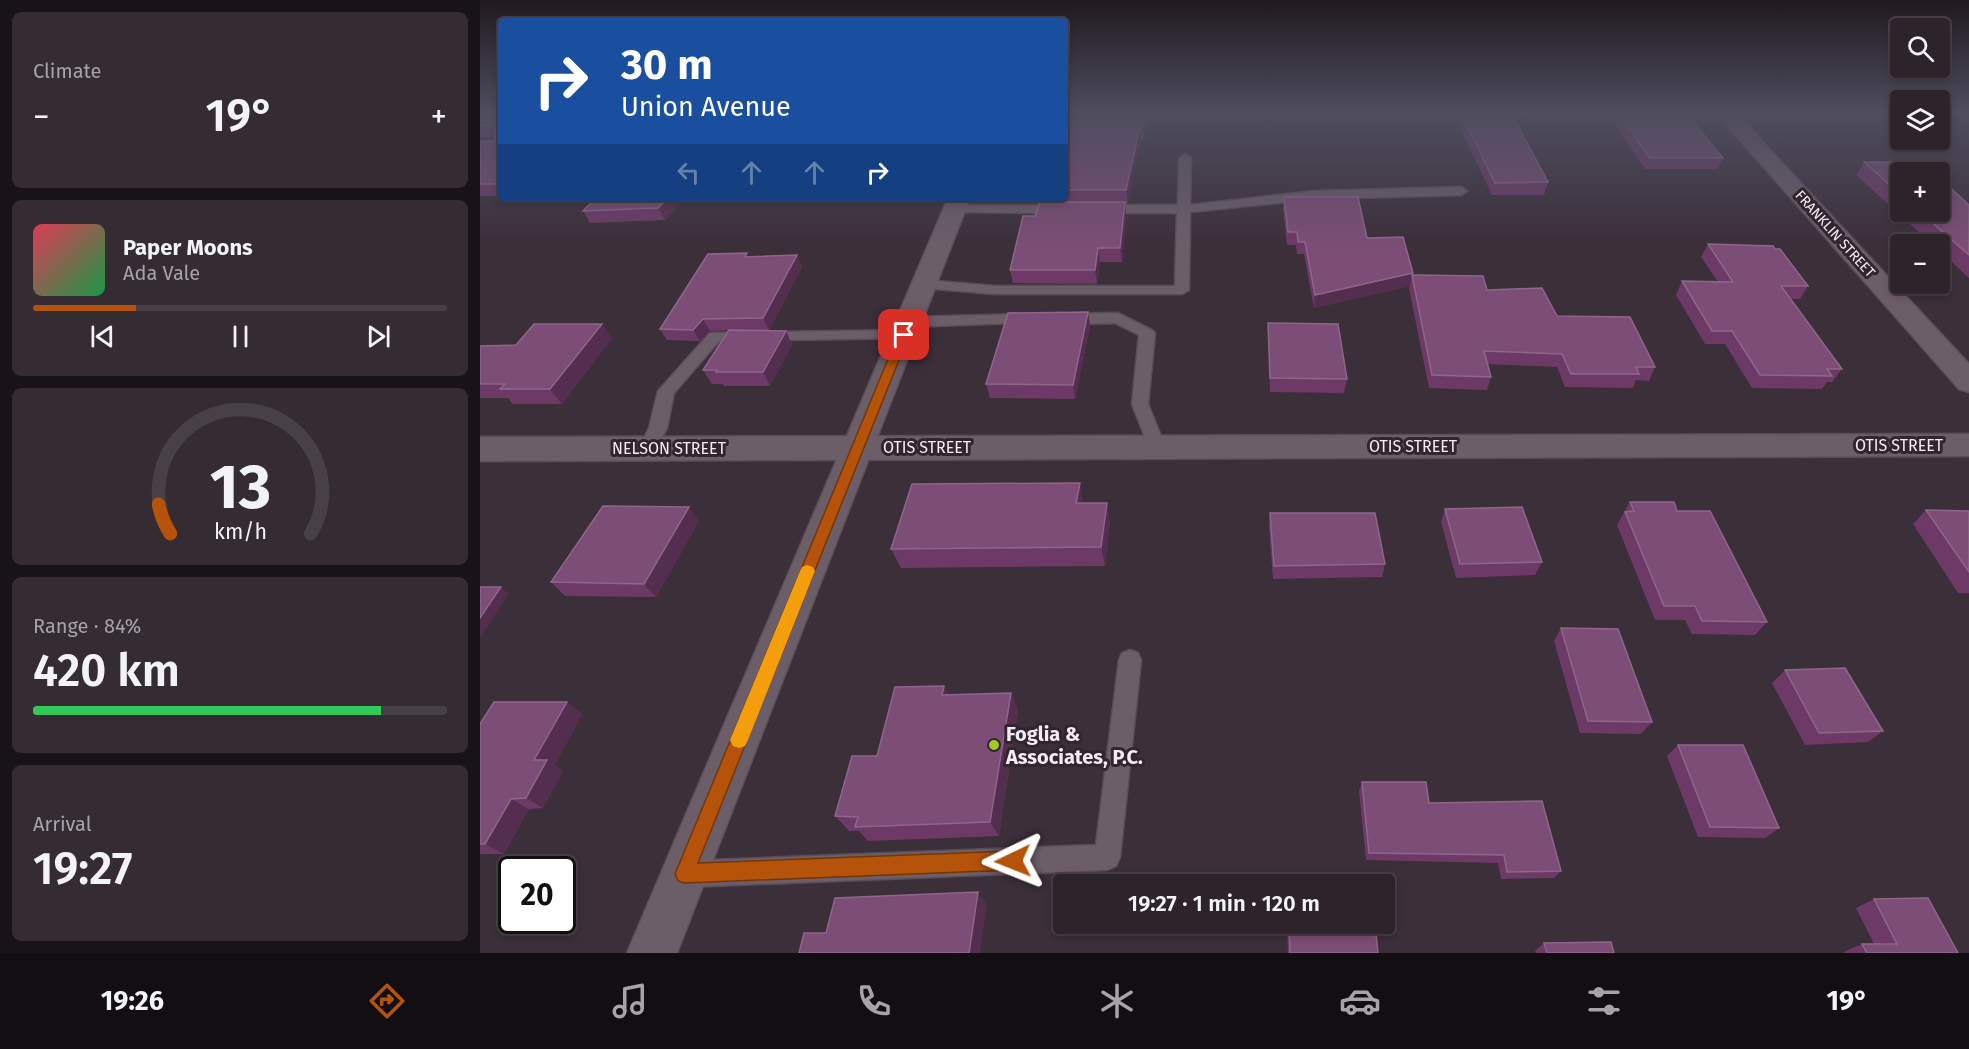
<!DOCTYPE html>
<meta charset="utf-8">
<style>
body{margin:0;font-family:"Fira Sans",sans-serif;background:#342b33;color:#f1f3f6;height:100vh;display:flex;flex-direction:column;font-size:22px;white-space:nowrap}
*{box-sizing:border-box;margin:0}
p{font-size:20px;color:#a6a4a9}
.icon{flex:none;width:33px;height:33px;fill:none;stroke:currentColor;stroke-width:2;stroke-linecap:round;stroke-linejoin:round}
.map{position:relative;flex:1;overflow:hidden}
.drawer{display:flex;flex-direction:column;gap:12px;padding:12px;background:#181318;width:480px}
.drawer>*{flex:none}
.banner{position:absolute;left:18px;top:18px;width:570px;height:183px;border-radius:6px;box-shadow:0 3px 9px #0003,0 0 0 2px #484047;background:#1a4fa0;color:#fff;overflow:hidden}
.buttons{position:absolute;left:1410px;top:18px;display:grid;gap:12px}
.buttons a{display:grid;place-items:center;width:60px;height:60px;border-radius:6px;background:#2c232b;box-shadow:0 3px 9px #0003,0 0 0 2px #484047;font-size:30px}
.speed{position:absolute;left:18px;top:856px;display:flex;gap:12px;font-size:30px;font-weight:700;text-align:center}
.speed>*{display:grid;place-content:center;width:78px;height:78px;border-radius:50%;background:#2c232b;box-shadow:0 3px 9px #0003,0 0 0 2px #484047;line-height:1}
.speed .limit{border:3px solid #111;border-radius:9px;background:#fff;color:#111}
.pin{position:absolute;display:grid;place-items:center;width:51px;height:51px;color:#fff;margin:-26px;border-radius:12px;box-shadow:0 3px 9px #0006}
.me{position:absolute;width:66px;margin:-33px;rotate:268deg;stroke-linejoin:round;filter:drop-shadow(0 0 4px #0008)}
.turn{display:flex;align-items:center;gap:21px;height:126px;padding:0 24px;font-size:27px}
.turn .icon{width:78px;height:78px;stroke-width:2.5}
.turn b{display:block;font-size:42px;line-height:51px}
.lanes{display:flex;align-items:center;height:57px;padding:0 24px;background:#0003;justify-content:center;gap:30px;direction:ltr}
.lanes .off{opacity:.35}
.big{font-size:45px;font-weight:600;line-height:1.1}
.drawer .card{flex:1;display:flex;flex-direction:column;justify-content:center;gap:9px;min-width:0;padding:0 21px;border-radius:9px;background:#342b33}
.drawer .dial{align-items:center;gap:0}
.dial svg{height:156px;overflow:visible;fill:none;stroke:#484047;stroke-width:7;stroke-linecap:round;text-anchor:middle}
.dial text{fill:#f1f3f6;stroke:none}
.song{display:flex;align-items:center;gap:18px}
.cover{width:72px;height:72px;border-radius:9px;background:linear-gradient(135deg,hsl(350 70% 55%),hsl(140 70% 35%))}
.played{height:6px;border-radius:3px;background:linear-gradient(90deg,#b45309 25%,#484047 25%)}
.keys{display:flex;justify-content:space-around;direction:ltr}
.heat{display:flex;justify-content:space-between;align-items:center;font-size:33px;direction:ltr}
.charge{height:9px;border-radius:4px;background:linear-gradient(90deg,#34c759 84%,#484047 0)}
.trip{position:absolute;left:573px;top:874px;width:342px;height:60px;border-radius:6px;background:#2c232b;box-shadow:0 3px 9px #0003,0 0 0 2px #484047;font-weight:600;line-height:60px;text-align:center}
.tab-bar{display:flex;height:96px;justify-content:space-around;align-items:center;background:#120e11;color:#a6a4a9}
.tab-bar .icon{width:42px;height:42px}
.tab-bar .on{color:#b45309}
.tab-bar b{font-size:27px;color:#f1f3f6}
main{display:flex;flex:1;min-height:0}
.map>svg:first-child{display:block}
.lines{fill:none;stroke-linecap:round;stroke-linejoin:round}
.lane-casing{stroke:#594e57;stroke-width:3}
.street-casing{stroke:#594e57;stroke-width:3}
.secondary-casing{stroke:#594e57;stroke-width:3}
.lane{fill:#6c5e69;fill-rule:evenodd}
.street{fill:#6c5e69;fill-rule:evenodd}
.secondary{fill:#6c5e69;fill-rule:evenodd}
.wall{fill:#6d3a67}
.shaded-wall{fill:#532e4f}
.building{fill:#7c4d76;stroke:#8e668a;stroke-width:1.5}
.route{fill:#b45309;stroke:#753606;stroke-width:1.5}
.slow{fill:#f59e0b}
.poi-dot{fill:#a4c824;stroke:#31252f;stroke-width:2}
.labels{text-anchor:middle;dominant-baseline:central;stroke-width:6;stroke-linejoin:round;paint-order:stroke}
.far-street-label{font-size:14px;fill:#f4ecf2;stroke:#31252f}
.street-label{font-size:16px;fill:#f4ecf2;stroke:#31252f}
.near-poi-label{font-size:20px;font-weight:bold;fill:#f4ecf2;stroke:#31252f;text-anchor:start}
</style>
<main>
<section class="drawer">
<div class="card"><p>Climate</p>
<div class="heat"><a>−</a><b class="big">19°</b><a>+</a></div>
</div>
<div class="card">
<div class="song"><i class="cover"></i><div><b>Paper Moons</b><p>Ada Vale</p></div></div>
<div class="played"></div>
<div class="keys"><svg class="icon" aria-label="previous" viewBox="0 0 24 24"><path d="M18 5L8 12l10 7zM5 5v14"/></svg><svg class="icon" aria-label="pause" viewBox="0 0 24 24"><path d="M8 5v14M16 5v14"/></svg><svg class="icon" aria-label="next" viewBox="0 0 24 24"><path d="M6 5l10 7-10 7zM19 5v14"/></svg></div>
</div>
<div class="card dial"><svg viewBox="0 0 100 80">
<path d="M14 69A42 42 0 1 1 86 69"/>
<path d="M14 69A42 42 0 0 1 8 54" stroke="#b45309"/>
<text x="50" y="56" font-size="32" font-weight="700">13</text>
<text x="50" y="72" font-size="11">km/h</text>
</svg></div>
<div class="card"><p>Range · 84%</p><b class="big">420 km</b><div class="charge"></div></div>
<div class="card"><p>Arrival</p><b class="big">19:27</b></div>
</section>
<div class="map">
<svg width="1489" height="953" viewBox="0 0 1489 953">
<rect width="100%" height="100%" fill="#3b2f39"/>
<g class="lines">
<defs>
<path id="lane" d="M 705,154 L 711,158 L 710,205 L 835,191 L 981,187 L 987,191 L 981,195 L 835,199 L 710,212 L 709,290 L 702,294 L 515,294 L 444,288 L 437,284 L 444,280 L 515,286 L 695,286 L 697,213 L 624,213 L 618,209 L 624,205 L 698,205 L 699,158 Z
M 475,205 L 581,205 L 587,209 L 581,213 L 470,212 L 469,209 Z
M 638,313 L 672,330 L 675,333 L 668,404 L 685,446 L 682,450 L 676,452 L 670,450 L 652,404 L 659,335 L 635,323 L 585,324 L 578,319 L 585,314 Z
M 549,314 L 556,319 L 554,322 L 429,327 L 422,322 L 429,317 Z
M 424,330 L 432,335 L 429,338 L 239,341 L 194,393 L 187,428 L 174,452 L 168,454 L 162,452 L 159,448 L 169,428 L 178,391 L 230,333 Z
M 650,650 L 658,653 L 661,660 L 640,857 L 636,866 L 627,870 L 205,887 L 196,883 L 192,874 L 196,865 L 205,861 L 616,845 L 639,660 L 642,653 Z"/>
<path id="street" d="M 1489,434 L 1489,456 L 0,461 L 0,437 Z"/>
<path id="secondary" d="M 1235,112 L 1255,112 L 1489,364 L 1489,392 L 1479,389 Z
M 468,198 L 490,198 L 197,953 L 147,953 Z"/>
</defs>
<use href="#lane" class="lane-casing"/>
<use href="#street" class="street-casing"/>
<use href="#secondary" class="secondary-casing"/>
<use href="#lane" class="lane"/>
<use href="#street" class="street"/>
<use href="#secondary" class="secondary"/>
</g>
<path class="wall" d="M 0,111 L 21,111 L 21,196 L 0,196 L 0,141 L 15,141 L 15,137 L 0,137 Z
M 593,111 L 669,111 L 664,139 L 661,139 L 648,203 L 645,203 L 646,215 L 642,262 L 620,262 L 617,284 L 533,283 L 530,270 L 555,216 L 567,202 L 566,198 L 585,198 L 585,134 Z
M 972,111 L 1030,111 L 1068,182 L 1064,195 L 1012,195 Z
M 1126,111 L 1204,111 L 1243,158 L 1238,169 L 1165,169 Z
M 1384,162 L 1420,172 L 1420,212 L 1460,212 L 1489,205 L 1489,278 L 1460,251 L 1460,244 L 1452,244 L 1376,175 Z
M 804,197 L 887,238 L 933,273 L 933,275 L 1007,290 L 1077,316 L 1175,367 L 1169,381 L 1156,380 L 1153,388 L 1085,387 L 1077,367 L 1007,364 L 1011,377 L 1007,390 L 949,388 L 929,288 L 930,286 L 834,308 L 824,254 L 817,254 L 816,245 L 807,245 L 803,209 Z
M 116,198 L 206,198 L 185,220 L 110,223 L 103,211 Z
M 1228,244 L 1328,286 L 1320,299 L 1311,299 L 1362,369 L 1352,382 L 1347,382 L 1342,389 L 1272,388 L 1245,344 L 1225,344 L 1196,295 L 1202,281 L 1238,282 L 1221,257 Z
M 317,255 L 322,267 L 289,330 L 260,330 L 306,331 L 312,345 L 290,386 L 244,386 L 243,384 L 232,384 L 223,370 L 248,330 L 230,331 L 220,341 L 187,340 L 180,329 L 269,257 Z
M 608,312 L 610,326 L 595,399 L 510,398 L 506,384 Z
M 788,323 L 867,379 L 864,393 L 790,392 L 788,338 Z
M 132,338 L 82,404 L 33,404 L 28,398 L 0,398 L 0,346 L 36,345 Z
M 1150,502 L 1197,511 L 1287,622 L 1275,635 L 1212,634 L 1205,620 L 1175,620 L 1137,525 Z
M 603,503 L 630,522 L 625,566 L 421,568 L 411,549 Z
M 965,509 L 1062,562 L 1055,575 L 976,578 L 961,522 Z
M 1446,510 L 1489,511 L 1489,593 L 1478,593 L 1433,524 Z
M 790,513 L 905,564 L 902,577 L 793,579 L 789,527 Z
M 219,521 L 176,597 L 85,596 L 71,582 Z
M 1081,628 L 1172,722 L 1161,734 L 1100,733 L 1074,641 Z
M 1305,670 L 1403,731 L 1388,742 L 1325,745 L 1292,683 Z
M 531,693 L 538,710 L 519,836 L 388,841 L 379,831 L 369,831 L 355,816 L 397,756 L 468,695 Z
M 87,702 L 102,714 L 75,765 L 83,771 L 63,808 L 49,809 L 24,854 L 0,854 L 0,724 Z
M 1198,745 L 1299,828 L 1285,838 L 1218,837 L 1187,756 Z
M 882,782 L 949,803 L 1081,871 L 1074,878 L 1021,879 L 1018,863 L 886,860 L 879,791 Z
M 1394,899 L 1478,953 L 1365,953 L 1364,952 L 1382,944 L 1394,944 L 1376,908 Z
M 807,924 L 895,924 L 898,953 L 808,953 Z
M 1064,943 L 1134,953 L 1056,953 L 1055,951 Z"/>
<path class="shaded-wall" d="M 666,111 L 669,111 L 664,139 L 663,127 Z
M 660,127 L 661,139 L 648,203 L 646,190 Z
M 188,198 L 206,198 L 185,220 L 178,208 Z
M 645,202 L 646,215 L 642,262 L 640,248 Z
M 618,248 L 620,262 L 617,284 L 615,270 Z
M 317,255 L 322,267 L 289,330 L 283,318 Z
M 933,273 L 932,278 L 932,275 L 930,286 L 834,308 L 835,295 Z
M 608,312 L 610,326 L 595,399 L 593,385 Z
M 223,319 L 230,331 L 220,341 L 213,330 Z
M 122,324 L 132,338 L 82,404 L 70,389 Z
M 306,331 L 312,345 L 290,386 L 283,372 Z
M 600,483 L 603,502 L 600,522 L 596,503 Z
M 627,503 L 630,522 L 625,566 L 621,547 Z
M 209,507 L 219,521 L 176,597 L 164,584 Z
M 21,587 L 29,594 L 0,638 L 0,618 Z
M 464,686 L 473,703 L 462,695 Z
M 531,693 L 538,710 L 519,836 L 510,822 Z
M 87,702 L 102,714 L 75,765 L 83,771 L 63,808 L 46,798 L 54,760 Z
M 31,799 L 49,809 L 24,854 L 5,844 Z
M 498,892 L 507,905 L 500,953 L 489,953 Z"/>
<path class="building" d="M 0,111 L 21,111 L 21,184 L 0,184 L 0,141 L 15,141 L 15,126 L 0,126 Z
M 593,111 L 666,111 L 663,127 L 660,127 L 646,190 L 585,190 L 585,134 Z
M 980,111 L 1030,111 L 1068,182 L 1015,183 Z
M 1136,111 L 1204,111 L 1243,158 L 1170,158 Z
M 1384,162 L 1441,162 L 1453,172 L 1420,172 L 1420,194 Z
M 1460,178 L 1489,205 L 1489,255 L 1440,212 L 1460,212 Z
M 804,197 L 878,197 L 887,238 L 923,237 L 933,273 L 835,295 L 825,242 L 818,242 L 817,232 L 808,232 Z
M 116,198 L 188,198 L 178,208 L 103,211 Z
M 560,202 L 645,202 L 640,248 L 618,248 L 615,270 L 530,270 L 543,216 L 555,216 Z
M 1228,244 L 1293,246 L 1295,249 L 1300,249 L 1328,286 L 1301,286 L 1362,369 L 1347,369 L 1352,376 L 1280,375 L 1252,331 L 1232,331 L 1202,281 L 1253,282 Z
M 267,253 L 265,257 L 317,255 L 283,318 L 223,319 L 213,330 L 180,329 L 228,254 Z
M 932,275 L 1003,276 L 1007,290 L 1062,288 L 1077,316 L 1150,317 L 1175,367 L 1156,367 L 1159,374 L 1091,374 L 1082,354 L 1004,351 L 1011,377 L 952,375 Z
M 608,312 L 593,385 L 506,384 L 528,313 Z
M 788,323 L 858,324 L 867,379 L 790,378 Z
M 54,324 L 122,324 L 70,389 L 20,389 L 25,384 L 0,384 L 0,346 L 36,345 Z
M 249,330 L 306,331 L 283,372 L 236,372 L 237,370 L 223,370 Z
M 600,483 L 596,503 L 627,503 L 621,547 L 411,549 L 432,484 Z
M 1150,502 L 1194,502 L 1197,511 L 1230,511 L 1287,622 L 1222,621 L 1215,606 L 1184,606 L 1145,512 L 1154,511 Z
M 123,506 L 209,507 L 164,584 L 71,582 Z
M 1042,507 L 1062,562 L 980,564 L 965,509 Z
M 1446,510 L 1489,511 L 1489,572 Z
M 790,513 L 895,513 L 905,564 L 794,566 Z
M 0,587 L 21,587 L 0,618 Z
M 1081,628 L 1138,629 L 1172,722 L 1108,721 Z
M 1365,668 L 1403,731 L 1339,733 L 1305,670 Z
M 464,686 L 462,695 L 531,693 L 510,822 L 375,827 L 378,817 L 355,816 L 372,756 L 397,756 L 415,687 Z
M 14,702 L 87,702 L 54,760 L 67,760 L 46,798 L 31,799 L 5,844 L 0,844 L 0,724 Z
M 1198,745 L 1263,745 L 1299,828 L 1230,827 Z
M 882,782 L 946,782 L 949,803 L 1062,801 L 1081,871 L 1027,872 L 1024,855 L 889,853 Z
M 498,892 L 489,953 L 319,953 L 324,933 L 346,933 L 355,898 Z
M 1448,898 L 1478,953 L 1387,953 L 1382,944 L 1417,944 L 1394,899 Z
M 809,924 L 895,924 L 898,953 L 810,953 Z
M 1131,942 L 1134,953 L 1067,953 L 1064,943 Z"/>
<linearGradient id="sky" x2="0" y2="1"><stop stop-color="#201a1f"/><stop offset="0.46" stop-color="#4f4d5f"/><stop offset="1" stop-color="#4f4d5f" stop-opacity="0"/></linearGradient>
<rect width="1489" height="245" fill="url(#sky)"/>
<path class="route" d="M 424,331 L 429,335 L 218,863 L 533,851 L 540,854 L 542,861 L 540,867 L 533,870 L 205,883 L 198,881 L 195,874 L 418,335 Z"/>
<path class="slow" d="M 327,565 L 333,567 L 335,571 L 268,740 L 265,746 L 259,748 L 253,746 L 250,740 L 320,571 L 322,567 Z"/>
<circle class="poi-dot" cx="514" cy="745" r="6"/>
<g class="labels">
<g class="far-street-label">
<text transform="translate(1355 234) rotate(48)">FRANKLIN STREET</text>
</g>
<g class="street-label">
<text x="1419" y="445">OTIS STREET</text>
<text x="933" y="446">OTIS STREET</text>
<text x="447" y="447">OTIS STREET</text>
<text x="189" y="448">NELSON STREET</text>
</g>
<g class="near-poi-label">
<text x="526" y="734">Foglia &amp;<tspan x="526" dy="23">Associates, P.C.</tspan></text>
</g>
</g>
</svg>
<div class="buttons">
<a><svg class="icon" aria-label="search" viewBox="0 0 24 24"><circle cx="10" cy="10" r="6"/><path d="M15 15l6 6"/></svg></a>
<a><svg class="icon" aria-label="layers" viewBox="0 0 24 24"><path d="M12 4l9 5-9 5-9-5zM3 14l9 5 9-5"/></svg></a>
<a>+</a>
<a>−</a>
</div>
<div class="speed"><div class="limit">20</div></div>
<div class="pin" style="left:424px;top:335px;background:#d93025"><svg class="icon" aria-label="arrive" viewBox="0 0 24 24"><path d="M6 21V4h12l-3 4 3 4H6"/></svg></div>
<svg class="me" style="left:533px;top:861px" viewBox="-20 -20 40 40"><path d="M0-17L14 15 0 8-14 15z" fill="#b45309" stroke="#fff" stroke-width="4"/></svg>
<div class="trip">19:27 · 1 min · 120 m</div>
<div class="banner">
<div class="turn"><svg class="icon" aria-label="right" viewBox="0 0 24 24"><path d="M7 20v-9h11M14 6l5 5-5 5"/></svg><div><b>30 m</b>Union Avenue</div></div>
<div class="lanes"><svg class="icon off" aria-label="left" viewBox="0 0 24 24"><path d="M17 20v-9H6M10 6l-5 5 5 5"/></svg><svg class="icon off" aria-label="ahead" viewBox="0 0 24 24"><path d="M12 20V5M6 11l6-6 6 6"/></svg><svg class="icon off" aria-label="ahead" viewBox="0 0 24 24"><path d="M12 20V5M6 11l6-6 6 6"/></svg><svg class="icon" aria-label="right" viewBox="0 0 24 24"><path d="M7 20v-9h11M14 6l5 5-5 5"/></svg></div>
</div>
</div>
</main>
<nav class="tab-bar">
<b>19:26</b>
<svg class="icon on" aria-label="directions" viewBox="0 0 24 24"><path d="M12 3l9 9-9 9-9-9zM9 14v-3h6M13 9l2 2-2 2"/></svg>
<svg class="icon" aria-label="music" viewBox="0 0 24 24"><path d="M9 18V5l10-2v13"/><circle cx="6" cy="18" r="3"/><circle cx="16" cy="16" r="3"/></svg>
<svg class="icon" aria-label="phone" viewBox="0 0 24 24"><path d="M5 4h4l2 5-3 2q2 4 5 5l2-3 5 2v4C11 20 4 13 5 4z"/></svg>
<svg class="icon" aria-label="climate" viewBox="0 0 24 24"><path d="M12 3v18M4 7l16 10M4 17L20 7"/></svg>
<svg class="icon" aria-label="car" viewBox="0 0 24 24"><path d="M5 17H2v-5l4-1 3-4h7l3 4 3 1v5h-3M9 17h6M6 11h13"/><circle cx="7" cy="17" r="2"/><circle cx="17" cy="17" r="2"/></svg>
<svg class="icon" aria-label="filters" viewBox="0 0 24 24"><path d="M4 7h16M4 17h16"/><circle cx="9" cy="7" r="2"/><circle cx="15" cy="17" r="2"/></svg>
<b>19°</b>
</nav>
